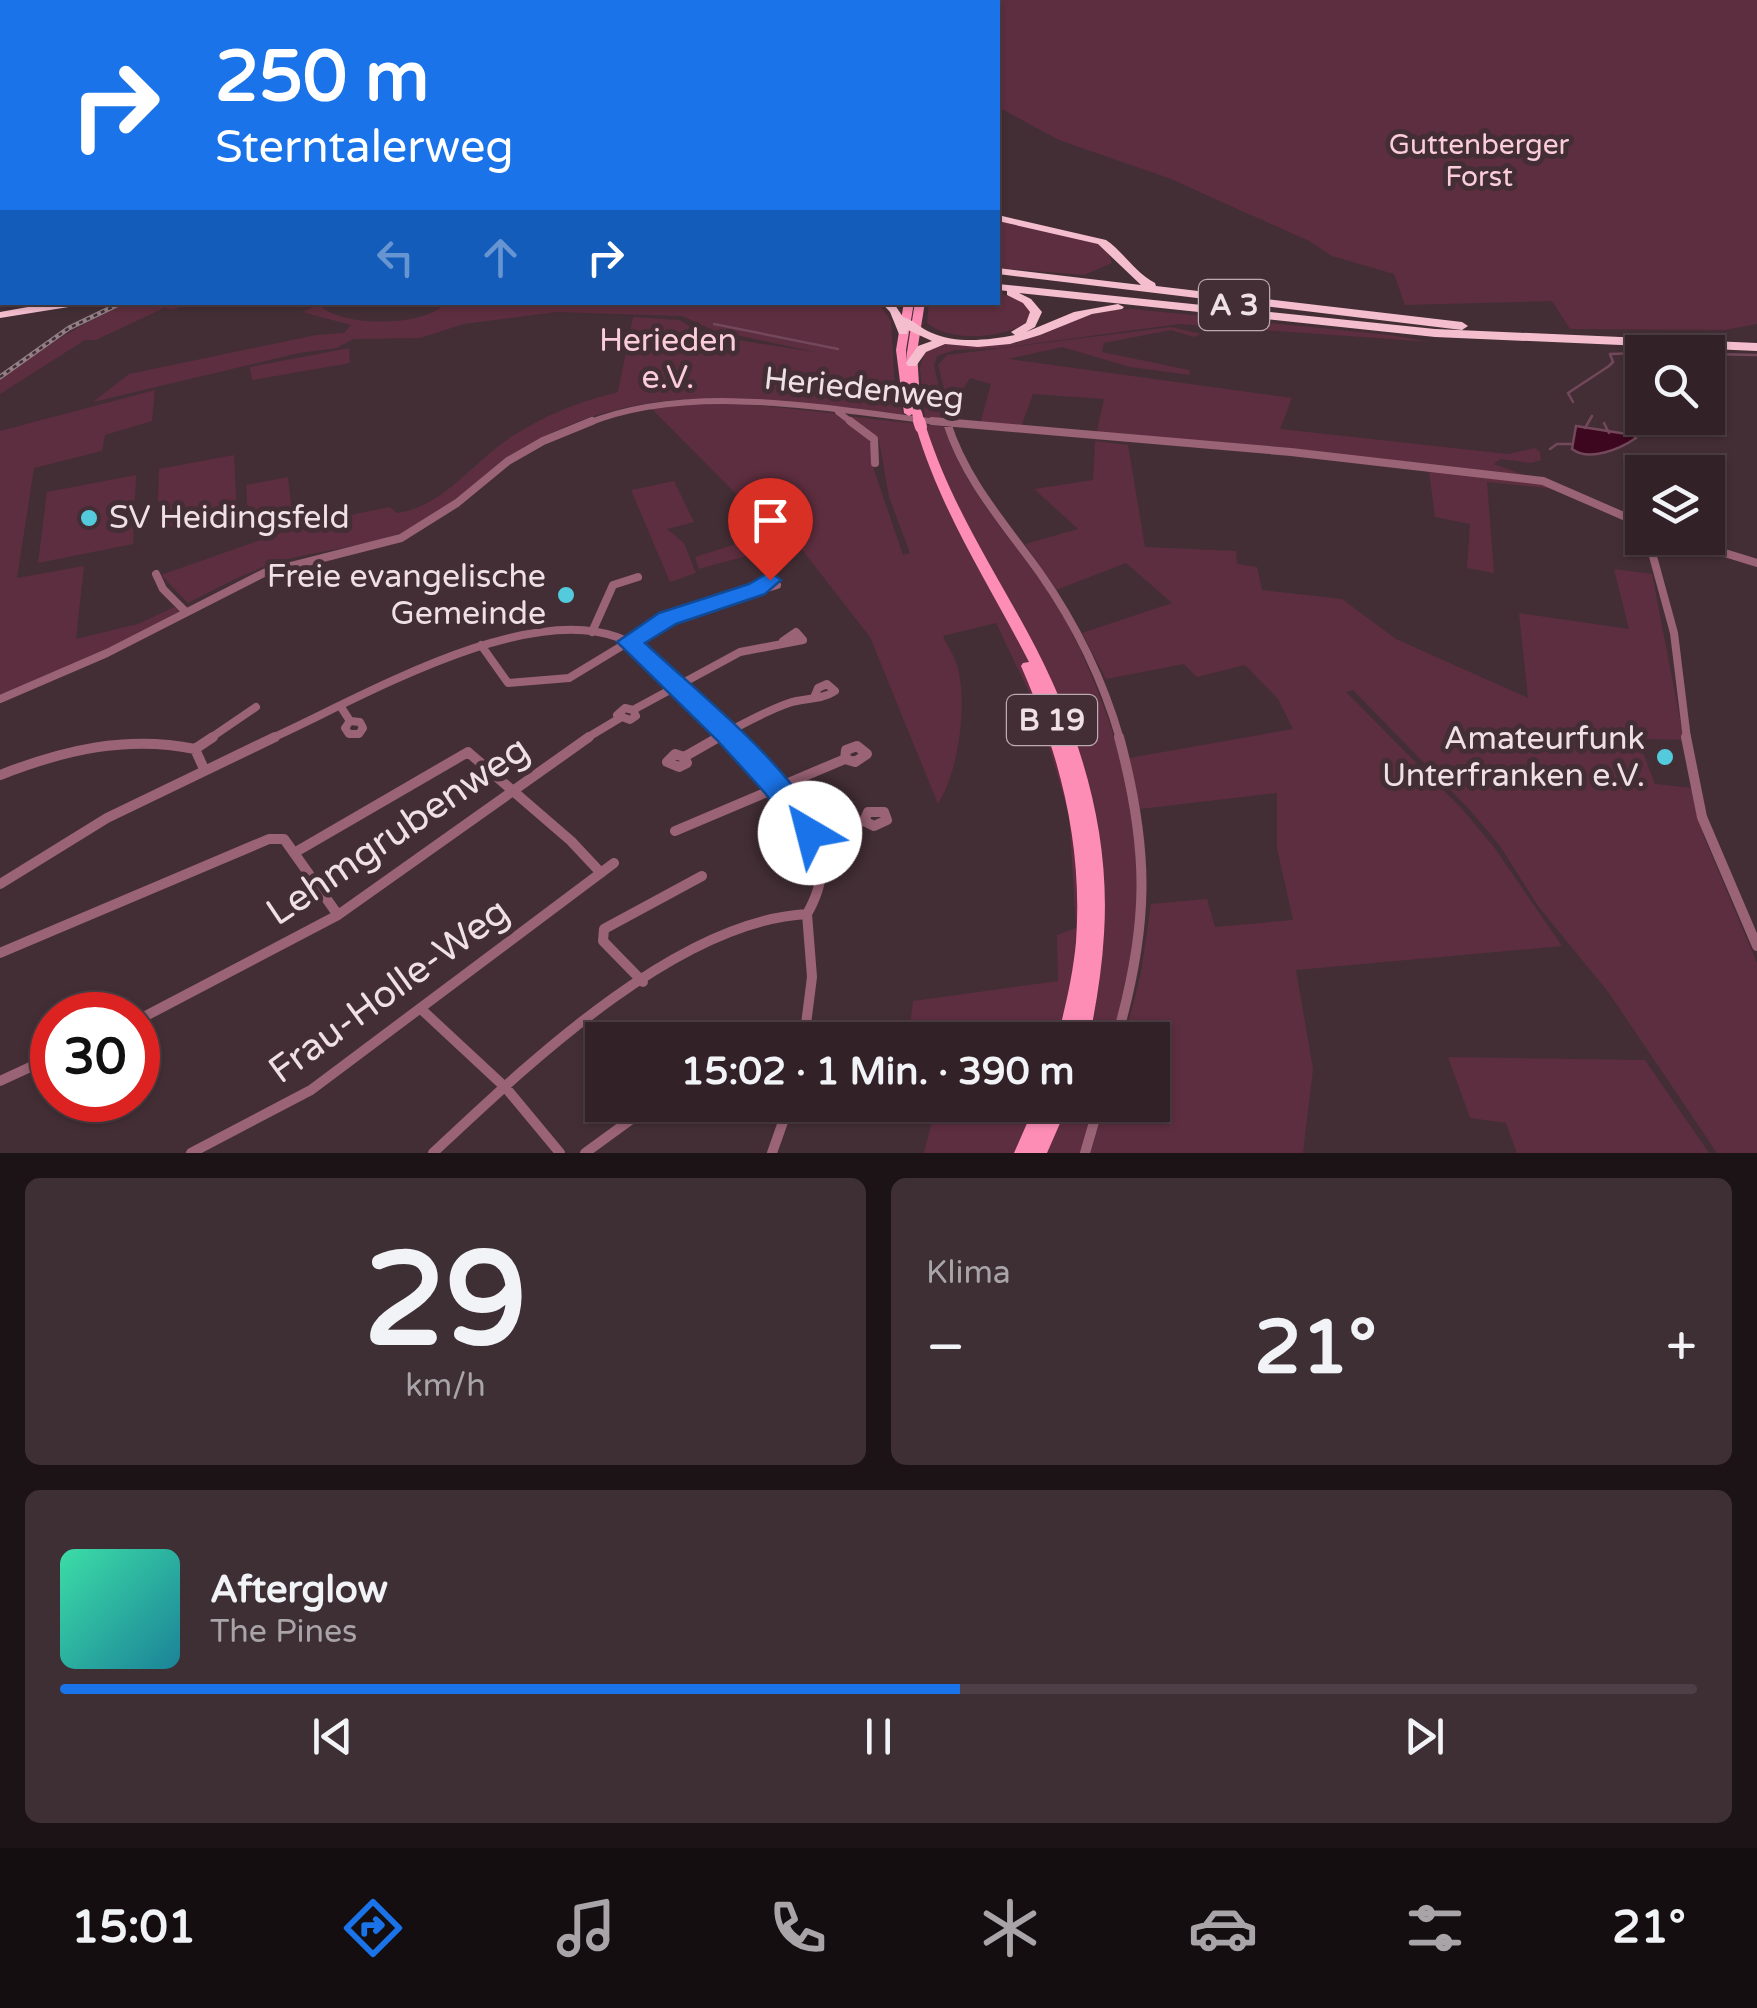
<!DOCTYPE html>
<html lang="de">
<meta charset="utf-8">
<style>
body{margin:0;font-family:"Varela Round",sans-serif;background:#3d2f34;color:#f1f3f6;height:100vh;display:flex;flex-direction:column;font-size:38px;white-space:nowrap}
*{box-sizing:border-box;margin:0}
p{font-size:32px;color:#a8a4a8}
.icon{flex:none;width:55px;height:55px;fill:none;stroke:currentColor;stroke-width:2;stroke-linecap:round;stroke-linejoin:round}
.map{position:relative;height:1153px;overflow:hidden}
.panel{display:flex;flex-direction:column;gap:25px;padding:25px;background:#1c1316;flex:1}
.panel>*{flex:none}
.banner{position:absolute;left:0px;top:0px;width:1000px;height:305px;box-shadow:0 2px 8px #0004,0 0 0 2px #4d3f45;background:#1a73e8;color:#fff;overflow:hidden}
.tools{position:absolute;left:1625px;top:335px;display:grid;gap:20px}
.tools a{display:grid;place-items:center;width:100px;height:100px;border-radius:0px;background:#322228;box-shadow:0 2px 8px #0004,0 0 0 2px #4d3f45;font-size:50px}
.speed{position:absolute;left:30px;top:992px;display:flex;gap:20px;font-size:50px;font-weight:700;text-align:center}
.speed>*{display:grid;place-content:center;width:130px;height:130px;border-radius:50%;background:#322228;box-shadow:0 2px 8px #0004,0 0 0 2px #4d3f45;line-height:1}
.speed .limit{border:15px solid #d22;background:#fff;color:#111}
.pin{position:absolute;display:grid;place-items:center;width:85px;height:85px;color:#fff;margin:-102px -42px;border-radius:50% 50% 50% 0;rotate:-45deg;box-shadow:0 0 10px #0007}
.pin .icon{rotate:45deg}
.me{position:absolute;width:110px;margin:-55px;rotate:323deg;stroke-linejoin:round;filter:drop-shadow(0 0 8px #0008)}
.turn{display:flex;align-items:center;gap:35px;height:210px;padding:0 50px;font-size:45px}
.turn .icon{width:130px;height:130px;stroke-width:2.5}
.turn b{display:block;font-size:70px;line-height:85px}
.lanes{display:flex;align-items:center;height:95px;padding:0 50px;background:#0003;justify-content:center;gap:50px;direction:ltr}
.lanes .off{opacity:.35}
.big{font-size:75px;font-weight:700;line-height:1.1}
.panel .widget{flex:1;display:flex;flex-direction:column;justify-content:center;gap:15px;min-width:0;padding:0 35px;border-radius:15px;background:#3d2f34}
.panel .dial{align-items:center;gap:0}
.dial b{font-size:130px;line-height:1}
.song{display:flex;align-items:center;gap:30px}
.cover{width:120px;height:120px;border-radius:15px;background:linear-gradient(135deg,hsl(160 70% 55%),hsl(190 70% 35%))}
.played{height:10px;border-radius:5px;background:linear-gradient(90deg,#1a73e8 55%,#4d3f45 55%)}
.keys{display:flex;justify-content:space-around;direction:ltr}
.heat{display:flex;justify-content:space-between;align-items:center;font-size:55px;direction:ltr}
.panel .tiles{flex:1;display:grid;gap:25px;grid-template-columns:1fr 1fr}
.widget:last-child{grid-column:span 2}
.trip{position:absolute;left:585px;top:1022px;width:585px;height:100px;border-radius:0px;background:#322228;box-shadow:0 2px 8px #0004,0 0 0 2px #4d3f45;font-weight:700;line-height:100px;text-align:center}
.menu{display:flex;height:160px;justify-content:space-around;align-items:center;background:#140e10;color:#a8a4a8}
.menu .icon{width:70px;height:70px}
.menu .selected{color:#1a73e8}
.menu b{font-size:45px;color:#f1f3f6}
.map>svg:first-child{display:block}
.green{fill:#5d2e3f}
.water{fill:#3d071f;stroke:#72485a;stroke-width:2.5}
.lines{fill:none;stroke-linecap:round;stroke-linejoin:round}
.stream{stroke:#72485a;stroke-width:2.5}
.street-far2{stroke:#9a6376;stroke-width:6}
.street-far1{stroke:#9a6376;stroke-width:8}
.street{stroke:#9a6376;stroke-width:10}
.secondary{stroke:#d27b99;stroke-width:6}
.primary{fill:#fd8db5;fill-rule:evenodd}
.highway{fill:#f5becf;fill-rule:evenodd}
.rail-casing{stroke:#917f85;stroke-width:5}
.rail{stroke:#432e35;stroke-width:2.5;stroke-dasharray:4;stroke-linecap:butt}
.primary-bridge-far2{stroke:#fd8db5;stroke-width:8}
.primary-bridge-far1{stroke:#fd8db5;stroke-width:10}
.primary-bridge{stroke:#fd8db5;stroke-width:12}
.route{fill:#1a73e8;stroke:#114b97;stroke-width:2.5}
.poi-dot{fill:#53cbdc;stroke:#432e35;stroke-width:4}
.labels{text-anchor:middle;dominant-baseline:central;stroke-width:10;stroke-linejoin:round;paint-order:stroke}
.far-park-label{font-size:28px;fill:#fbcddb;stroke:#432e35}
.shield{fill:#432e35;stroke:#bbabb0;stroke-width:2.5}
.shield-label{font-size:30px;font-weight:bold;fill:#eee0e4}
.park-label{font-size:32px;fill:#fbcddb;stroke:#432e35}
.street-label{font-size:32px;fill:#eee0e4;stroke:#432e35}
.poi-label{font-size:32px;fill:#eee0e4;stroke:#432e35;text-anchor:end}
.near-street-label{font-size:38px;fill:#eee0e4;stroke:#432e35}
</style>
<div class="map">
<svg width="1757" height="1153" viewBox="0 0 1757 1153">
<rect width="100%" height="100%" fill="#432e35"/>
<path class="green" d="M 866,0 L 1757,0 L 1757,324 L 1725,330 L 1570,329 L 1552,301 L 1405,305 L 1394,274 L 1332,256 L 1309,241 L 1171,179 L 1059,140 L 998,107 L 998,2 L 857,2 Z
M 998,220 L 1095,242 L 1108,249 L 1112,263 L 1084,275 L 998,268 Z
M 998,293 L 1021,300 L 1031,310 L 1030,320 C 1007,339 951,343 927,323 L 929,303 L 998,302 Z
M 446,302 L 878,302 L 891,321 L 895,389 L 904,416 C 772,402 657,375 534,442 C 491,465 460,505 417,526 C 375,546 330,548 285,560 C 252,569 219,587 188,603 L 161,575 L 306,524 L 390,507 L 396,513 C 442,508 474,461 511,437 C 543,416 580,401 618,392 L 633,317 L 679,320 L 706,335 L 820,353 L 713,330 L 682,316 L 556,312 L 464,324 L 420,338 L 353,339 L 337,348 L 299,353 L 93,402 L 129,374 L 316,335 L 344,333 L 351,325 L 302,312 L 323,303 L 323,308 C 346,327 428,327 446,302 Z
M 126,303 L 189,303 L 173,310 L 164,308 L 96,340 L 85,340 L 0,394 L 0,380 C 40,348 80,325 126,303 Z
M 1132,309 L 1390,335 L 1432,342 L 1179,324 L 1002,348 L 955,350 L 937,356 L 934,365 L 945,416 L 935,420 L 925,418 L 920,368 L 925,350 L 943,343 L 1016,343 L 1064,321 L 1105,310 Z
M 1171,327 L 1201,334 L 1194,337 L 1171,330 L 1104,343 L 1102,352 L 1189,370 L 1190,375 L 1130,367 L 1062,347 L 1008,359 L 1292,398 L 1280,429 L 1508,454 L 1535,448 L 1540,452 L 1541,460 L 1531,463 L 1501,459 L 1494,464 L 1527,476 L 1096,435 L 1104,399 L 1033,394 L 1021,427 L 980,424 L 991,384 L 970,378 L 958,397 L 955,421 L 952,420 L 938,365 L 947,355 Z
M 349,348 L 350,363 L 252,380 L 250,367 Z
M 155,390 L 152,421 L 105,435 L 102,451 L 34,468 L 17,578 L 84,566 L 76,639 L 138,624 L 174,607 L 180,611 L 105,652 L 0,696 L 0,431 Z
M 715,401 L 833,413 L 872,439 L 872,464 L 903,555 L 910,553 L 889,497 L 879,440 L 847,416 L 945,427 C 963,491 1014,539 1050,594 C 1097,668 1146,808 1142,897 C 1140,942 1123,996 1115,1040 L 908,1040 L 913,1001 L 1058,981 L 1057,935 L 1076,928 L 1069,815 L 1039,713 L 996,623 L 943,636 C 947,645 954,655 957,665 C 968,703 959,770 938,804 L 870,637 L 796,542 L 699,569 L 695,557 L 784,529 L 754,492 L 738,496 L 649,406 Z
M 1095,441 L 1128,445 L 1145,547 L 1236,551 L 1237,564 L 1257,567 L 1262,590 L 1342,599 L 1396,639 L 1528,698 L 1519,613 L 1629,629 L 1614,569 L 1652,574 L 1684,740 L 1621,738 L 1623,741 L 1639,742 L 1655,784 L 1692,788 L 1704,837 L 1757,963 L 1757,1153 L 1717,1153 L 1609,993 L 1538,906 L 1500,846 L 1470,810 L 1353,690 L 1346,692 L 1463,810 L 1494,847 L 1562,946 L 1296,970 L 1313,1069 L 1303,1153 L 1090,1153 L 1105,1105 L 1152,1105 L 1152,1040 L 1124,1040 L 1141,973 L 1151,904 L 1207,899 L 1215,927 L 1293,920 L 1277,848 L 1277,793 L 1140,809 L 1129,758 L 1293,729 L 1278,699 L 1245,665 L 1197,677 L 1184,664 L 1106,679 L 1082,633 L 1172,603 L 1126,563 L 1056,590 L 1025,544 L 1078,529 L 1034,489 L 1093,480 Z
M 234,455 L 237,514 L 157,529 L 159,469 Z
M 1429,471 L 1545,485 L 1556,489 L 1487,482 L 1494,573 L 1467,568 L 1470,524 L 1435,517 Z
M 136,475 L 133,544 L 38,563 L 47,492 Z
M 288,477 L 293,522 L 249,531 L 246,485 Z
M 674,481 L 694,522 L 667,529 L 684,543 L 696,573 L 670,582 L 631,490 Z
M 1448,1057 L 1645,1060 L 1709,1153 L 1517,1153 L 1506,1123 L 1470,1118 Z
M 936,1105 L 1096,1105 L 1082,1153 L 924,1153 Z"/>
<path class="water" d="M 1576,426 L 1633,435 L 1636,438 C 1620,449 1589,462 1572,449 Z"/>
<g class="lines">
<path class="stream" d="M 749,2 L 753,0
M 714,324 L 838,349
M 1708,354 L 1757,355
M 1573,402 L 1568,393 L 1609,366 L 1613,362 L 1610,354 L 1642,353
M 1604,423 L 1609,433
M 1585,428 L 1592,416
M 1550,449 L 1557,444 L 1571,444"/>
<path class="street-far2" d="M 838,412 L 854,424
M 586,424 C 696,379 841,412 956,424"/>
<path class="street-far1" d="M 850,421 L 874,439 L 875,463
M 932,421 L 1291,452 L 1543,481 L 1642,524
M 947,423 C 966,482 1005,524 1040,573 C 1075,623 1103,680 1120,739
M 1648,538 L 1674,633 L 1687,739
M 1676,538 L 1757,563
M 156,574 L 163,589 L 185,611
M 592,632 L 613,585 L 638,577
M 481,645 L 508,683 L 569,678 L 668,618 L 777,585 L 770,579 L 757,589
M 0,699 L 107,653 L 264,573 L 401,538 L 457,503 L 508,461 L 543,441 L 592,421
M 341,707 L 350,721
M 625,708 L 633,710 L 636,716 L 630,720 L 617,715 Z
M 633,710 L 740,652 L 803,640 L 796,632 L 783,641
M 350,721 L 360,722 L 363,728 L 359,734 L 349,734 L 345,728 Z
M 209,739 L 256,707
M 270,739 C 357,700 522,602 617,637 C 657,652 702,708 732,739
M 585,739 L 620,718
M 715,739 C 739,726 763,712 789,703 C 805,698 822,700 835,691 L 827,684 L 818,688 L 815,695"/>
<path class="street" d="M 729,737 C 755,766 816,823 821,862 C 823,881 816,898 807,914
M 1686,737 L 1702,817 L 1757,946
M 857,746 L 867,754 L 855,762 L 845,759 L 846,750 Z
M 195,749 L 213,737
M 675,754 L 684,757 L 687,763 L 679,767 L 667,762 Z
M 684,757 L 719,737
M 0,775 C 64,750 127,735 195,749 L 204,769
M 868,812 L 884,812 L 887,820 L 874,826 L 864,821 Z
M 675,831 L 845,759
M 810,833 L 864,821
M 294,853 L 338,915
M 0,884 L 107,818 L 275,737
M 0,953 L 269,839 L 284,839 L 294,853 L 468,752 L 571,841 L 601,873
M 643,982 L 603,941 L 604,929 L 702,876
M 421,1009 L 506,1088 L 560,1153
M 138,1020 L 338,915 L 589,737
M 759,1040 L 804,1038
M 804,1040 L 812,977 L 807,914
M 1116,1040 C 1149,926 1150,852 1119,737
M 0,1081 L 52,1057
M 191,1153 L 311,1090 L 614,863
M 433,1153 C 526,1066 676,921 807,914
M 585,1153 L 651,1105
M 772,1153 L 789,1105
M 1085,1153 L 1099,1105"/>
<path class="secondary" d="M 557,2 L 563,0
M 766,2 L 774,0
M 0,79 L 2,75"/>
<path class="primary" d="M 904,302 L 914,302 L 906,350 L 907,361 L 907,352 L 915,302 L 925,302 L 917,352 L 920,401 L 913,404 L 914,413 L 909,416 L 904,413 L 896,350 Z
M 921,424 L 926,427 C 951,504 990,563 1028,633 C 1078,726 1111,827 1104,934 C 1102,970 1096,1005 1089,1040 L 1057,1040 C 1065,1008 1073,975 1076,942 C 1083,843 1060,756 1021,666 L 1023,663 L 1029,662 C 989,584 941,512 916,427 Z
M 1035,1105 L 1068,1105 L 1047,1153 L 1014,1153 Z"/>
<path class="highway" d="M 998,215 L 1106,240 C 1124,252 1134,272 1155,283 L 1156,286 L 1462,322 L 1468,326 L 1462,330 L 998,274 L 998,268 L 1141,285 L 1098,244 L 998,221 Z
M 998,284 L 1435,329 L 1757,343 L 1757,351 L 1435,337 L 1019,293 L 1031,299 L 1042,312 L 1035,327 L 1026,332 L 1074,312 L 1118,304 L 1124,307 L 1122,309 L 1092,314 L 1040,335 L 1010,344 L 978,347 L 945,344 L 926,352 L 916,366 L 908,366 L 906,363 L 918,346 L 932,341 L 908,330 L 907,334 L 899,334 L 890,312 L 881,302 L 893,302 L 903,317 C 914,320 921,329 932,333 C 957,344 989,340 1015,335 L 1011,332 L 1026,323 L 1030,312 L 1023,303 L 1007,295 L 1007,291 L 998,290 Z
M 56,302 L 86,302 L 81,305 L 0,318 L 0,312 Z"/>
<defs>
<path id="rail" d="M 840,2 L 852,0
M 0,377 L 69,328 L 123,302"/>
</defs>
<use href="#rail" class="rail-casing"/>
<use href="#rail" class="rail"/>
<path class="primary-bridge-far2" d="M 846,0 L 850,2"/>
<path class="primary-bridge-far1" d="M 917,413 L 920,424"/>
<path class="primary-bridge" d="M 919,421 L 921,427"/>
</g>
<path class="route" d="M 770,572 L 781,580 L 765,594 L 676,624 L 645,643 C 704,698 786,761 824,833 L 820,841 L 810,844 L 801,841 L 765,793 L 717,740 L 617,642 L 659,613 L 749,584 Z"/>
<g class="poi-dot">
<circle cx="89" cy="518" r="10"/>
<circle cx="566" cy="595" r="10"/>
<circle cx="1665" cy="757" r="10"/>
</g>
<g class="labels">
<g class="far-park-label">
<text x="1479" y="145">Guttenberger<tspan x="1479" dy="32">Forst</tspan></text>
</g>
<g class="shield">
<rect x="1199" y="280" width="70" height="50" rx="8"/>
<rect x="1007" y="695" width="90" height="50" rx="8"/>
</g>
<g class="shield-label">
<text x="1234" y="305">A 3</text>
<text x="1052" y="720">B 19</text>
</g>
<g class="park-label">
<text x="668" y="341">Herieden<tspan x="668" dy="37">e.V.</tspan></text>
</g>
<g class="street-label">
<text transform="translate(864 389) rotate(6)">Heriedenweg</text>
</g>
<g class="poi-label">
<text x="109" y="518" text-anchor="start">SV Heidingsfeld</text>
<text x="546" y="577">Freie evangelische<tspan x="546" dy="37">Gemeinde</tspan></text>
<text x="1645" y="739">Amateurfunk<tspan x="1645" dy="37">Unterfranken e.V.</tspan></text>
</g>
<g class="near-street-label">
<text transform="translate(398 831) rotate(-34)">Lehmgrubenweg</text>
<text transform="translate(389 991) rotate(-36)">Frau-Holle-Weg</text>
</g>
</g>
</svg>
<div class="tools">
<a><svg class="icon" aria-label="search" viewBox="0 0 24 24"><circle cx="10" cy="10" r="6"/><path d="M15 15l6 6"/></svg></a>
<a><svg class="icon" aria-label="layers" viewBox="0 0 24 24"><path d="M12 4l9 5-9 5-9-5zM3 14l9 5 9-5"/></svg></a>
</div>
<div class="speed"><div class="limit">30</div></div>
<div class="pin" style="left:770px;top:580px;background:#d93025"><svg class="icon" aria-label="arrive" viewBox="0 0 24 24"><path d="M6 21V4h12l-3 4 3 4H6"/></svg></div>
<svg class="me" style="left:810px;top:833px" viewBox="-20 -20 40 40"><circle r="19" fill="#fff"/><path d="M0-13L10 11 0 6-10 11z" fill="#1a73e8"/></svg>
<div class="trip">15:02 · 1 Min. · 390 m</div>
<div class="banner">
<div class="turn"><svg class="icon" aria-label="right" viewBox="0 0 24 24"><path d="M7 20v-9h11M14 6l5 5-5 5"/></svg><div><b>250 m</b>Sterntalerweg</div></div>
<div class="lanes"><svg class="icon off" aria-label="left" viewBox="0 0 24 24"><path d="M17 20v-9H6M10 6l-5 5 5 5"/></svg><svg class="icon off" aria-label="ahead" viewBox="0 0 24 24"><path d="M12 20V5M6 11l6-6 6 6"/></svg><svg class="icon" aria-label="right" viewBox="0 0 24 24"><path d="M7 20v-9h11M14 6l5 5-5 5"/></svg></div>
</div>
</div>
<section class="panel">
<div class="tiles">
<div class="widget dial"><b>29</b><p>km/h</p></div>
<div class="widget"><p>Klima</p>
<div class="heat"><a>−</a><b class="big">21°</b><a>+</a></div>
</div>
<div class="widget">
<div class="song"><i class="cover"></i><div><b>Afterglow</b><p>The Pines</p></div></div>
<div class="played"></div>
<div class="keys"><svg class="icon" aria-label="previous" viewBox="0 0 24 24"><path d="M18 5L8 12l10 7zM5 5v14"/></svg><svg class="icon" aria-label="pause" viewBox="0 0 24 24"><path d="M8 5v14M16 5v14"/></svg><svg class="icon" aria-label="next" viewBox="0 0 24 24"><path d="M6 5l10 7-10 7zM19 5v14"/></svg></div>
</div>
</div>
</section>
<nav class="menu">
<b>15:01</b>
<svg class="icon selected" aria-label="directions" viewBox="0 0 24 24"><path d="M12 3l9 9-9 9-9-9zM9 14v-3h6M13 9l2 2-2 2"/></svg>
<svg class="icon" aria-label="music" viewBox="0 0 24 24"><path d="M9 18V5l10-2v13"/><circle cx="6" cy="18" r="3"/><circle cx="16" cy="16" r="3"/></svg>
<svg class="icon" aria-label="phone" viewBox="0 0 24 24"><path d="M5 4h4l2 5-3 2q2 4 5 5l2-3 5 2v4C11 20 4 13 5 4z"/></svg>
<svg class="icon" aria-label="climate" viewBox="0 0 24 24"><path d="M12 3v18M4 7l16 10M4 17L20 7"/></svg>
<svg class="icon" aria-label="car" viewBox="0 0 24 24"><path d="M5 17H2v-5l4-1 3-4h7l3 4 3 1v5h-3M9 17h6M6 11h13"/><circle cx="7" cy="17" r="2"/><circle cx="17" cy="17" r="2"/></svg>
<svg class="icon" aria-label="filters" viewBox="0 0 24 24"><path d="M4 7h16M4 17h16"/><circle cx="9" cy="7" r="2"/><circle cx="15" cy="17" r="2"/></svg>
<b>21°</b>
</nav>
